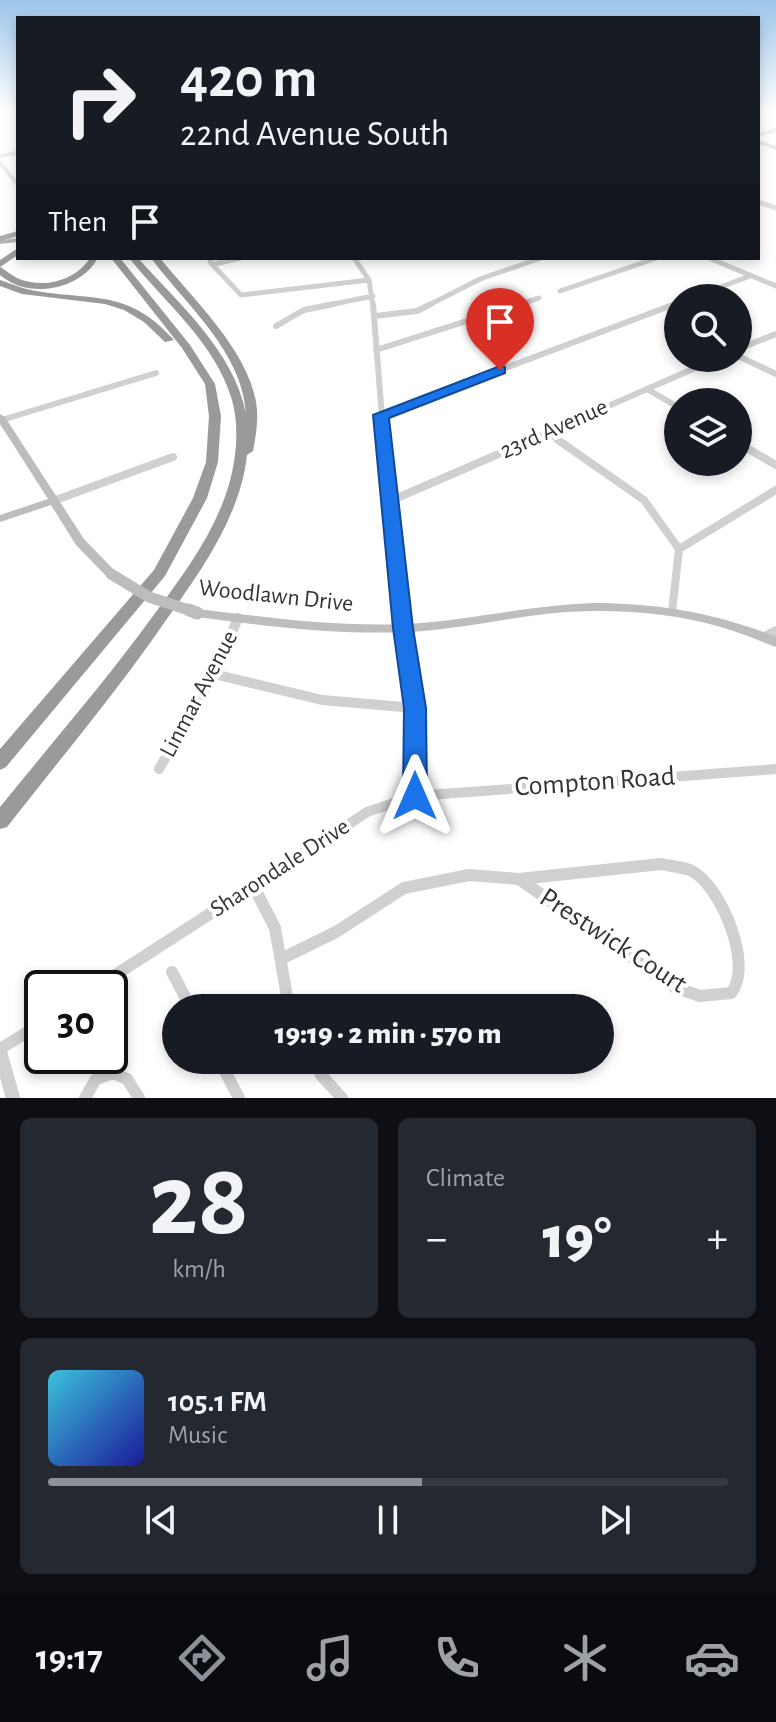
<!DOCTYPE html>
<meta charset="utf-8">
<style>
body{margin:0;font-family:"Alegreya Sans",sans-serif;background:#242831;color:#f1f3f6;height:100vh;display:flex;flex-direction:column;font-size:30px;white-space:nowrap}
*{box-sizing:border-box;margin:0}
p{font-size:26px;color:#9ea1a6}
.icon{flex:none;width:44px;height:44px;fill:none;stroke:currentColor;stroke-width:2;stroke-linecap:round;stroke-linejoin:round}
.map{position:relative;height:1098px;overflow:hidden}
.drawer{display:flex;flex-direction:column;gap:20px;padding:20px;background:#0d0f14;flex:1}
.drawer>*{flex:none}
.guide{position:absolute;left:16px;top:16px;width:744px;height:244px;border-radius:0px;box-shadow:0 4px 12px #0003;background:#171b24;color:#f1f3f6;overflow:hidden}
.tools{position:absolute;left:664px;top:284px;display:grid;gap:16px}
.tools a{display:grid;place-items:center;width:88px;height:88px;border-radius:50%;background:#171b24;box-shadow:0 4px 12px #0003;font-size:40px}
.speed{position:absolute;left:24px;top:970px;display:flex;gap:16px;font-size:40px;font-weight:700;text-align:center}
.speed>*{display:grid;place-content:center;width:104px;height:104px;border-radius:50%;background:#171b24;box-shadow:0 4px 12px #0003;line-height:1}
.speed .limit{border:4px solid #111;border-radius:12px;background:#fff;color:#111}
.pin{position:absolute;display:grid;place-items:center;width:68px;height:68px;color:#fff;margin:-82px -34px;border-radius:50% 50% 50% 0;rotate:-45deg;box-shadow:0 0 8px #0007}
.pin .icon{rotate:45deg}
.me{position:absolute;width:88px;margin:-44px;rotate:0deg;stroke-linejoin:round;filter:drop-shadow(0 0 6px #0008)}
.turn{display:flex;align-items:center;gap:28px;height:168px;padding:0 32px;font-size:36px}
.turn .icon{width:104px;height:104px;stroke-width:2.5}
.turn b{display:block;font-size:56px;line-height:68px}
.then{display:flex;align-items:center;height:76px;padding:0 32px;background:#0003;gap:16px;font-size:30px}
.big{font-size:60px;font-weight:800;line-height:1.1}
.drawer .widget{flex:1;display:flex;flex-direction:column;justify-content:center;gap:12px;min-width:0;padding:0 28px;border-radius:12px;background:#242831}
.drawer .dial{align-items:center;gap:0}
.dial b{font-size:104px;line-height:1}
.song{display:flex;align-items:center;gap:24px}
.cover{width:96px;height:96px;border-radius:12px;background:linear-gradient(135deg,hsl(190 70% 55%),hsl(240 70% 35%))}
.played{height:8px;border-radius:4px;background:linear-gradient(90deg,#8c9099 55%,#363941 55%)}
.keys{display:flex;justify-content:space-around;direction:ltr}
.heat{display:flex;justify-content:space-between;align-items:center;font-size:44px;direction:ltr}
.drawer .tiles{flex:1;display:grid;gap:20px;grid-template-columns:1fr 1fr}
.widget:last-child{grid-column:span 2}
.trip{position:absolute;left:162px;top:994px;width:452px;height:80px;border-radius:40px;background:#171b24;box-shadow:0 4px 12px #0003;font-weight:800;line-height:80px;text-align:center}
.dock{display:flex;height:128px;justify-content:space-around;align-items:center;background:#090b0e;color:#9ea1a6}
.dock .icon{width:56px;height:56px}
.dock .current{color:#8c9099}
.dock b{font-size:36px;color:#f1f3f6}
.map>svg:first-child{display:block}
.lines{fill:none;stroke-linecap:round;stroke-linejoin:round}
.minor-far5{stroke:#d0d0d0;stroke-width:4}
.minor-far4{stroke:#d0d0d0;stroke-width:5}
.minor-far3{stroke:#d0d0d0;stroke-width:6}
.minor-far2{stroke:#d0d0d0;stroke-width:8}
.minor-far1{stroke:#d0d0d0;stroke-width:10}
.minor{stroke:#d0d0d0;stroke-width:12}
.tertiary{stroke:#d0d0d0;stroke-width:14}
.secondary{fill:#bdbdbd;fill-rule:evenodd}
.primary{fill:#ababab;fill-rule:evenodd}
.motorway{fill:#9a9a9a;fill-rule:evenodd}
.secondary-bridge-far1{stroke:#bdbdbd;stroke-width:11}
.secondary-bridge{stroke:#bdbdbd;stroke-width:13}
.route{fill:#1a73e8;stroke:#114b97;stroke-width:2}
.labels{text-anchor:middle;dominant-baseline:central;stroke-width:8;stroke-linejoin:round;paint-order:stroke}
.street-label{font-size:24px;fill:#333;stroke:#fff}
.near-street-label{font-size:28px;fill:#333;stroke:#fff}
</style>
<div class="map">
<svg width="776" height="1098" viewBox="0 0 776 1098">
<rect width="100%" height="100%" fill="#fff"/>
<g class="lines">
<path class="minor-far5" d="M 0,156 L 18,153
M 0,163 L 18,185"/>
<path class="minor-far4" d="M 758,202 L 776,208
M 212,258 L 210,262 L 241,295 L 369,280
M 354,258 L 369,280 L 373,306
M 709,258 L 776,286
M 215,264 L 240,258
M 560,291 L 657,258
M 691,298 L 750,276
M 324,306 L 373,296
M 427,306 L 480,279 L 541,258
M 514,306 L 539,298
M 670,306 L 678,303"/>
<path class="minor-far3" d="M 373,304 L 384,442
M 375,316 L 417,311 L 431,304
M 276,326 L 304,310 L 334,304
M 738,349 L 776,334
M 376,350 L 520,304
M 738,356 L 776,374
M 647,389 L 678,407
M 381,415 L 675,304
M 2,420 L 156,373
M 547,432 L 561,442
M 526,442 L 718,358"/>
<path class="minor-far2" d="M 384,440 L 401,612
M 558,440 L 644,500 L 679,549
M 738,443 L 776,465
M 53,501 L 173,457
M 390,501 L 531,440
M 679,549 L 776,490
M 672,612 L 679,549"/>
<path class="minor-far1" d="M 401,610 L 415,708 L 415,796
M 765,637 L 776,631
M 214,674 L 322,700 L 415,708
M 159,769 L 214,674 L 238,618
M 343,828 L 367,812 L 415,796 L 776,769"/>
<path class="minor" d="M 661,864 C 670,866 684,867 692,871 C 721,886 754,966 731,993 L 700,996 L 674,987 L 519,879 Z
M 254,887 L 275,928 L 289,1008
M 281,959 L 336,932 L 404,888 L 469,875 L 519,879
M 172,972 L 191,1008
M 95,988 L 346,826
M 0,1049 L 42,1023
M 219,1060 L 239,1098
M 314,1060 L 321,1075 L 342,1098
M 85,1098 L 96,1079 L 113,1073 L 127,1079 L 139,1098"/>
<path class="tertiary" d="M 0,1052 L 13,1098"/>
<path class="secondary" d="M 0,414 L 5,417 L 84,539 L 115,571 L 117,574 L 115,577 L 107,577 L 76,545 L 51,505 L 0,522 L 0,515 L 48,499 L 0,424 Z
M 593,603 C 657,603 717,613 776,637 L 776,647 C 759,641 742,633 724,628 C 674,613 620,609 567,612 C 512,616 459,630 404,632 C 335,635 265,626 197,617 L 193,616 L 191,613 L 193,610 L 197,609 C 266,617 335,627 405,624 C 468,621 530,605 593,603 Z"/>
<path class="primary" d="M 776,128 L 776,132 L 758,137 L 758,133 Z
M 758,140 L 776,146 L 776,150 L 758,144 Z
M 18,238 L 18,242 L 0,244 L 0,240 Z"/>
<path class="motorway" d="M 18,231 L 18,236 L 0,241 L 0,236 Z
M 18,248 L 18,255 L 0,267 L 0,260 Z
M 90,258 L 98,258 C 80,290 29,300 0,275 L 0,267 C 7,271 13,277 22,280 C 46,288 76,280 90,258 Z
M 111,258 L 120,258 L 190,345 L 215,384 L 221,416 L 218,462 L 207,498 L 165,576 L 6,767 L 0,770 L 0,749 L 154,570 L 193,498 L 206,462 L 209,416 L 205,384 L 182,348 Z
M 129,258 L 138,258 C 179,304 233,350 246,413 C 242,351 185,304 151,258 L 160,258 C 192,298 247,349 256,402 C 259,418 256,435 253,451 L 247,455 C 240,518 200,572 164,623 C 115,694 60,759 7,827 L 0,829 L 0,807 C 51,744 105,682 153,616 C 179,580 207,544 223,502 C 235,472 241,432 232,400 C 215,342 165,303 129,258 Z
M 0,280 C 14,285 27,290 42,292 C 100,300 131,292 174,340 L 165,342 L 144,322 L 124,310 L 105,304 L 22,294 L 0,286 Z"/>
<path class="secondary-bridge-far1" d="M 111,574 L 149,597 L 195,612"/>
<path class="secondary-bridge" d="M 189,610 L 197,613"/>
</g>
<linearGradient id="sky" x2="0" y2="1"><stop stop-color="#9dc6eb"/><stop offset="0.42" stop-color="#fff"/><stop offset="1" stop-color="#fff" stop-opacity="0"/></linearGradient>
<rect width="776" height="266" fill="url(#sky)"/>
<path class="route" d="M 500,366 L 505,367 L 505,373 L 389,418 L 413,628 L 426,708 L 427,796 L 423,803 L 415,806 L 406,803 L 403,796 L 404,708 L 393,628 L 373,415 Z"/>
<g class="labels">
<g class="street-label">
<text transform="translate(554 429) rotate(-24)">23rd Avenue</text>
<text transform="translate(276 596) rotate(6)">Woodlawn Drive</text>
<text transform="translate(199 694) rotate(-62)">Linmar Avenue</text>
<text transform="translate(280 868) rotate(-33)">Sharondale Drive</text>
</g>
<g class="near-street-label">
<text transform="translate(595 782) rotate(-4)">Compton Road</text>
<text transform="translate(613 941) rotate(33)">Prestwick Court</text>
</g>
</g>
</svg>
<div class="tools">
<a><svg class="icon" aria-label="search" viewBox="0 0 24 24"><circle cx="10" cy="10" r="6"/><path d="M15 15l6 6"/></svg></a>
<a><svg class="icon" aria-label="layers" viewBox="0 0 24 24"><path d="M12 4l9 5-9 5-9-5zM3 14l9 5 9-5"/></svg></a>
</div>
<div class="speed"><div class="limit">30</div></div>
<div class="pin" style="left:500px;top:370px;background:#d93025"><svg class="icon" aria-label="arrive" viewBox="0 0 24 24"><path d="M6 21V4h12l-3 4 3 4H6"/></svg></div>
<svg class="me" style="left:415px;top:796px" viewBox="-20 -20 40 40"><path d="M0-17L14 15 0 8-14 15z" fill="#1a73e8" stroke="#fff" stroke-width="4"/></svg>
<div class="trip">19:19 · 2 min · 570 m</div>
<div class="guide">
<div class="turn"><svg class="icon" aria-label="right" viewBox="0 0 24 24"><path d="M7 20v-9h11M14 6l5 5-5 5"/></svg><div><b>420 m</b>22nd Avenue South</div></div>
<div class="then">Then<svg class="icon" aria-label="arrive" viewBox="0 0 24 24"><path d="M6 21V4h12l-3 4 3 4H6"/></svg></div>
</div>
</div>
<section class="drawer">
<div class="tiles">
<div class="widget dial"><b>28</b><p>km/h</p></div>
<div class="widget"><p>Climate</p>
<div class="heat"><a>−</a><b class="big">19°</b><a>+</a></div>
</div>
<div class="widget">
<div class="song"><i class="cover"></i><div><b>105.1 FM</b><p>Music</p></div></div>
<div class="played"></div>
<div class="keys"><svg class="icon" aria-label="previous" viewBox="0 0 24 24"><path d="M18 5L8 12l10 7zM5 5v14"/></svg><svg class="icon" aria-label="pause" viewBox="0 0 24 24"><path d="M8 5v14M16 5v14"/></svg><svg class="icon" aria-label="next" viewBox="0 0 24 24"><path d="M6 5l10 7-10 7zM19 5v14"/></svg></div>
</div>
</div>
</section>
<nav class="dock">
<b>19:17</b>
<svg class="icon current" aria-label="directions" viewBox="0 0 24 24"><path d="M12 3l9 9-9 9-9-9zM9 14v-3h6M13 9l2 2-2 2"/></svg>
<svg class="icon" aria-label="music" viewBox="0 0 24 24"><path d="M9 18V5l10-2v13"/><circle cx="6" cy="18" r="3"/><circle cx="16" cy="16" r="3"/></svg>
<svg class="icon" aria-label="phone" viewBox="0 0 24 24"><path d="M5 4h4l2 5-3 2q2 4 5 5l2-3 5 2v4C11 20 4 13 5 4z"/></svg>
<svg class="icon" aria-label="climate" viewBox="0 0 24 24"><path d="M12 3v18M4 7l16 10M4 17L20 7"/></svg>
<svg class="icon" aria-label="car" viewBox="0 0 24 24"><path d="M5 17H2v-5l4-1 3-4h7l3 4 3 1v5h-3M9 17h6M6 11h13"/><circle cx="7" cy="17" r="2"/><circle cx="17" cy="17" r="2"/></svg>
</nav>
